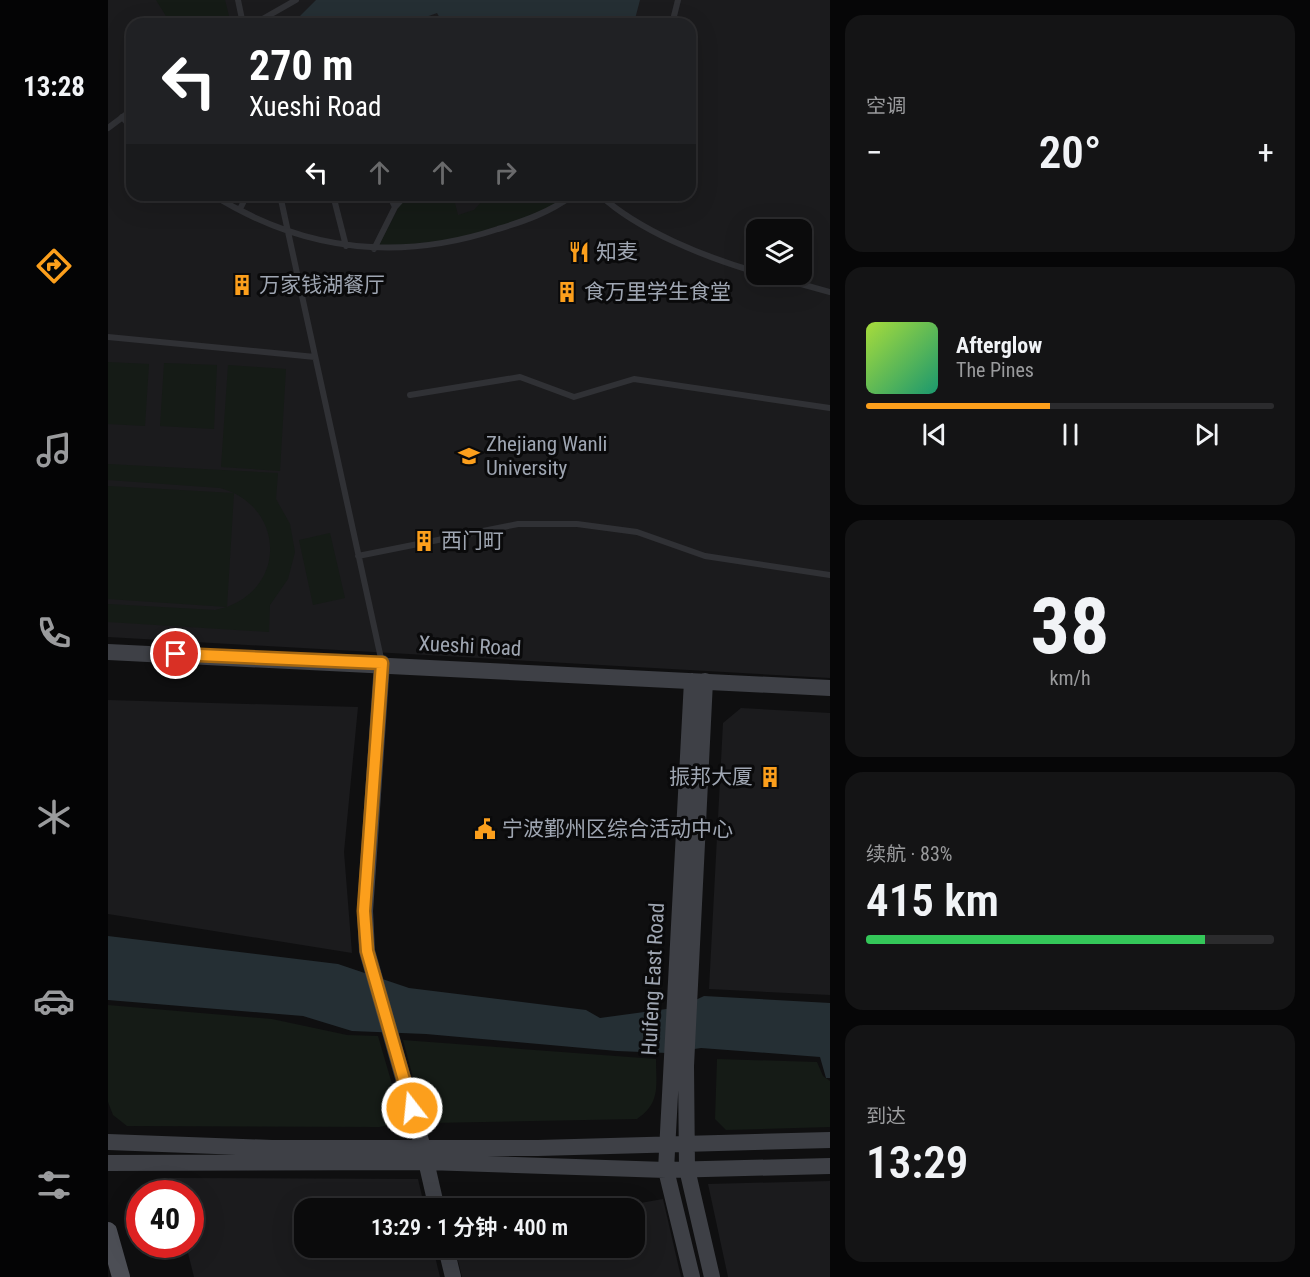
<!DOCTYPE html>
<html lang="zh">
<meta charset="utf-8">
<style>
body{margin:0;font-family:"Roboto Condensed","Noto Sans SC",sans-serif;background:#141415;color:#f1f3f6;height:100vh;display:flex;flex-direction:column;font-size:22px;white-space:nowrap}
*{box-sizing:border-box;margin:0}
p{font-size:20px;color:#9a9b9d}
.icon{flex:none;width:33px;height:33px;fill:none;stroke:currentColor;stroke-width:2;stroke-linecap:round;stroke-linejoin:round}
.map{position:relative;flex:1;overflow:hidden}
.side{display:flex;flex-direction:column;gap:15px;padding:15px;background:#060607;width:480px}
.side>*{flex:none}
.top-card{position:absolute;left:18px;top:18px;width:570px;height:183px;border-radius:18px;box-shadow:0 6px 24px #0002,0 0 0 2px #2b2b2d;background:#202124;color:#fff;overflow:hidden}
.tools{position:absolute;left:638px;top:219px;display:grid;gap:12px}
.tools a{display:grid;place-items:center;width:66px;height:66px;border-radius:12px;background:#0b0b0c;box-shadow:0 6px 24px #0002,0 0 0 2px #2b2b2d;font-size:30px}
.speed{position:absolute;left:18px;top:1180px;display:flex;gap:12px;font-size:30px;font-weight:700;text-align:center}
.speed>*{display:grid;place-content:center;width:78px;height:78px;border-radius:50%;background:#0b0b0c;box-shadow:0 6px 24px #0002,0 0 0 2px #2b2b2d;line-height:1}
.speed .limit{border:9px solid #d22;background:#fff;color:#111}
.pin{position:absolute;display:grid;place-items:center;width:51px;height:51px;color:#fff;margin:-26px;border:3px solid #fff;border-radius:50%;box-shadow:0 2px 6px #0007}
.me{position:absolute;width:66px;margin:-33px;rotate:344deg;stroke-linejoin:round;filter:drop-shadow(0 0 4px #0008)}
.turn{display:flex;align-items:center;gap:21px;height:126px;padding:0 24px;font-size:27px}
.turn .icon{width:78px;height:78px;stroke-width:2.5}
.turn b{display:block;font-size:42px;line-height:51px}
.lanes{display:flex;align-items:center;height:57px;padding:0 24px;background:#0003;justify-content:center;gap:30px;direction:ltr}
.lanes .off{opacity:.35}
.big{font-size:45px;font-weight:600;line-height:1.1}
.side .card{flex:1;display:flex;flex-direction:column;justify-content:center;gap:9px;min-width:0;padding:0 21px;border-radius:18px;background:#141415}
.side .dial{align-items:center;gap:0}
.dial b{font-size:78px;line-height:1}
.song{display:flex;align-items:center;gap:18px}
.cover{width:72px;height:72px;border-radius:9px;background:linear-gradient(135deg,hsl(80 70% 55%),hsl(160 70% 35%))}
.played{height:6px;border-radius:3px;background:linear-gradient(90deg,#fc9f1c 45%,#2b2b2d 45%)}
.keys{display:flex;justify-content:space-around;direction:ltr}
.heat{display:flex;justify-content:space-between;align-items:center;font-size:33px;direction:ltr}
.charge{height:9px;border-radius:4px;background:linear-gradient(90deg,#34c759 83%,#2b2b2d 0)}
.trip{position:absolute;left:186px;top:1198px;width:351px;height:60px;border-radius:18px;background:#0b0b0c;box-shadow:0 6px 24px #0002,0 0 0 2px #2b2b2d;font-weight:600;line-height:60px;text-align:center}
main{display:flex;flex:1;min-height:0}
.menu{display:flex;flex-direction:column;width:108px;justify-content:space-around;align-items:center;background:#040405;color:#9a9b9d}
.menu .icon{width:42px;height:42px}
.menu .selected{color:#fc9f1c}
.menu b{font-size:27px;color:#f1f3f6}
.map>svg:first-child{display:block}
.built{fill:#1b1b1d;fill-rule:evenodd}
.green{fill:#151b16}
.water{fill:#252f34}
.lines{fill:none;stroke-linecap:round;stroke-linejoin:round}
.lane{stroke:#303135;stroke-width:6}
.secondary{stroke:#3e4046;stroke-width:16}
.primary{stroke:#4c4e55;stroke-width:18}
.route-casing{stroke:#a46712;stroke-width:15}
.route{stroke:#fc9f1c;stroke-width:10}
.labels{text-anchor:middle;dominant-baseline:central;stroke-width:6;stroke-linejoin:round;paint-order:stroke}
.poi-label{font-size:21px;fill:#9fa6b2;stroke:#0a0a0b;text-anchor:start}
.street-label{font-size:21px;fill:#9fa6b2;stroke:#0a0a0b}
</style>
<main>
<nav class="menu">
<b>13:28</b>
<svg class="icon selected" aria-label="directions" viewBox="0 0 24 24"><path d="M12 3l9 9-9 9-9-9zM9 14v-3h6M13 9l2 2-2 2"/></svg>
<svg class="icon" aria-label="music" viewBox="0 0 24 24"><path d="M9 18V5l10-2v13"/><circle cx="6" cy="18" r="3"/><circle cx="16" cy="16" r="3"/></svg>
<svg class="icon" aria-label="phone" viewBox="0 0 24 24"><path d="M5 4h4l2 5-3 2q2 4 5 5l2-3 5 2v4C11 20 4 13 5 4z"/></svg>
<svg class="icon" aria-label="climate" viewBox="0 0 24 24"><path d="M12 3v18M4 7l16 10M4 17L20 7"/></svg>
<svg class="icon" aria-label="car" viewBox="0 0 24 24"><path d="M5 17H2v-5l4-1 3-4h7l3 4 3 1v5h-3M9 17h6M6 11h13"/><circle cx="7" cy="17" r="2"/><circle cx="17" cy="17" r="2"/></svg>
<svg class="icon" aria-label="filters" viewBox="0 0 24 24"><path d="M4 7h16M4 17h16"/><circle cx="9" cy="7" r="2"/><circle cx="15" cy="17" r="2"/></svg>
</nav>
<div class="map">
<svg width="722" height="1277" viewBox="0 0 722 1277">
<rect width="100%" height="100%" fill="#0f0f10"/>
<path class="built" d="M 0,0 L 722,0 L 722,678 L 0,637 ZM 24,24 L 582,24 L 582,195 L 24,195 ZM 648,230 L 693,230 L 693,274 L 648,274 Z
M 0,700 L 250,707 L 236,852 L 244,953 L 0,914 Z
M 633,708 L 722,713 L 722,995 L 601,989 L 615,723 Z
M 61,1178 L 310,1179 L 317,1209 L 196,1209 L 196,1248 L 325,1248 L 332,1277 L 86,1277 L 78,1245 L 82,1245 L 82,1194 L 65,1194 Z
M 722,1181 L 722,1277 L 620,1277 L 600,1184 Z
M 555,1199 L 573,1277 L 354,1277 L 347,1248 L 526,1248 L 526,1209 L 498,1209 Z"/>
<path class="green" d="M 48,0 L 117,0 L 123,24 L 63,24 Z
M 300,195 L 344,195 L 337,201 L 347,203 L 350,215 L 366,210 L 377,198 L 392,202 L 422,195 L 461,195 C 406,233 336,243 270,247 L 292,205 Z
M 0,362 L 41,364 L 37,426 L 0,424 Z
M 56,363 L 109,365 L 106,429 L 52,426 Z
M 120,365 L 178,369 L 172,471 L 113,467 Z
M 0,464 L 170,473 L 168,499 L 182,524 L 187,552 L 180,579 L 162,605 L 161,632 L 0,622 L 0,604 L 107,610 L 119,607 L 0,599 L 0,486 L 126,493 L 119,607 C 181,584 174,504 112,488 L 0,480 Z
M 222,533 L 237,598 L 205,605 L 191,540 Z
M 0,1005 L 164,1019 L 239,1035 L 270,1036 L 293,1115 L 288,1124 L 271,1127 L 19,1126 L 5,1115 L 0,1102 Z
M 295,1040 L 548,1059 C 548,1085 553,1103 529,1119 L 323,1123 L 315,1115 Z
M 609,1059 L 709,1062 L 715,1076 L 722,1081 L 722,1127 L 618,1130 L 607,1119 Z"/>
<path class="water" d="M 208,0 L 532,0 L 527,19 L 530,24 L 345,24 L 334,22 L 329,13 L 307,21 L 306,24 L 184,24 Z
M 0,936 L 230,964 L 301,988 L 478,1010 L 492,1018 L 573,1007 L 596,996 L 722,1003 L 722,1078 L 718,1078 L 712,1057 L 593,1048 L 559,1053 L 509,1051 L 318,1034 L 244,1031 L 195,1016 L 0,1000 Z"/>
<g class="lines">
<path class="lane" d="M 130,0 L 135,24
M 146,24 L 188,0
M 564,24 L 570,0
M 14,117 L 24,128
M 0,128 L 24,110
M 105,195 C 195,251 290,262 390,229 C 417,221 442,212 465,195
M 172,195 L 274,663
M 225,195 L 238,246
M 281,195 L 287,207
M 492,195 C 531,231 597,257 648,272
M 132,209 L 139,195
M 266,249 L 287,207 L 298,195
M 657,274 L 722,292
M 0,337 L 207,357
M 302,395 L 412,377 L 466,397 L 526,379 L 722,408
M 250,556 L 410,524 L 469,524 L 529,532 L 597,556 L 722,575"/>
<path class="secondary" d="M 0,652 L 722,688
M 274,663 L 257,911 L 259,951 L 315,1148 L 329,1209
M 584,681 L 558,1170 L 584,1277
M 597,681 L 578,1066 L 579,1169 L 604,1277
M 0,1142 L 164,1148 L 430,1148 L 722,1140
M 0,1163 L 319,1162 L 558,1170 L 722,1166
M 338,1248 L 345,1277"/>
<path class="primary" d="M 0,1231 L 13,1277"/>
</g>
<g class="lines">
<defs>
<path id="route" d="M 68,654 L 274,663 L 256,911 L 259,951 L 304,1108"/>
</defs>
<use href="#route" class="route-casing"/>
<use href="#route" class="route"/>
</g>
<defs>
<symbol id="restaurant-bare" viewBox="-9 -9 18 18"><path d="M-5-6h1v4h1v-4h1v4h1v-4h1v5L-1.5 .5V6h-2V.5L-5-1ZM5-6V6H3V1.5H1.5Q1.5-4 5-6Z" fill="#fc9f1c" stroke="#0a0a0b" stroke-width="2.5" paint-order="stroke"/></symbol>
<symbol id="building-bare" viewBox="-9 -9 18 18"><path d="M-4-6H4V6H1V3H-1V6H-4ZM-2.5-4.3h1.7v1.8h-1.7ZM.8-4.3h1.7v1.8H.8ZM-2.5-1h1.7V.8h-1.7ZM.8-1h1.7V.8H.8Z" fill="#fc9f1c" stroke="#0a0a0b" stroke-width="2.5" paint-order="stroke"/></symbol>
<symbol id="university-bare" viewBox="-9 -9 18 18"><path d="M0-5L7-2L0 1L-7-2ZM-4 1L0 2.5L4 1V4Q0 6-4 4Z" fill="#fc9f1c" stroke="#0a0a0b" stroke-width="2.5" paint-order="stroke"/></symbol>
<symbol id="civic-bare" viewBox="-9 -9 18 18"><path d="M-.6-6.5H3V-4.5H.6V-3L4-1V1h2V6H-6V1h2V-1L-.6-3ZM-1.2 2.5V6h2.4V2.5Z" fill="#fc9f1c" stroke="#0a0a0b" stroke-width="2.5" paint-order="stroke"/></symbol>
</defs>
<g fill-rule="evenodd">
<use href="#restaurant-bare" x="456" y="237" width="30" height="30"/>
<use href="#building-bare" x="119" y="270" width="30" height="30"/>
<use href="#building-bare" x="444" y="277" width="30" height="30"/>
<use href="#university-bare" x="346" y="441" width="30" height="30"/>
<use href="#building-bare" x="301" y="526" width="30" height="30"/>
<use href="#building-bare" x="647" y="762" width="30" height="30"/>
<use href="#civic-bare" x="362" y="814" width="30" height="30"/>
</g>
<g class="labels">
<g class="poi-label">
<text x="488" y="252">知麦</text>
<text x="151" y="285">万家钱湖餐厅</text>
<text x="476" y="292">食万里学生食堂</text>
<text x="378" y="444">Zhejiang Wanli<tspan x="378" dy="24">University</tspan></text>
<text x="333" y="541">西门町</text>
<text x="645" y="777" text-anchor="end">振邦大厦</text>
<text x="394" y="829">宁波鄞州区综合活动中心</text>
</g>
<g class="street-label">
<text transform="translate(362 646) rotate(3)">Xueshi Road</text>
<text transform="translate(545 979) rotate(-87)">Huifeng East Road</text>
</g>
</g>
</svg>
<div class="tools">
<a><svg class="icon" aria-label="layers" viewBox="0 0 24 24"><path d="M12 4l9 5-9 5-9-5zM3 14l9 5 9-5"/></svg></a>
</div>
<div class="speed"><div class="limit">40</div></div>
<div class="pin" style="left:68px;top:654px;background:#d93025"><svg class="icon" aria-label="arrive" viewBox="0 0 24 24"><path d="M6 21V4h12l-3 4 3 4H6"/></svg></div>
<svg class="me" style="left:304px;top:1108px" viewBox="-20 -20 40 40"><circle r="17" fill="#fc9f1c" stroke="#fff" stroke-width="3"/><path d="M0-11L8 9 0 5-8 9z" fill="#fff"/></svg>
<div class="trip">13:29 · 1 分钟 · 400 m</div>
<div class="top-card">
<div class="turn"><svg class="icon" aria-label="left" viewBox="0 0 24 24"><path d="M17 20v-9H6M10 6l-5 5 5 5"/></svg><div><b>270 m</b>Xueshi Road</div></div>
<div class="lanes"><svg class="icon" aria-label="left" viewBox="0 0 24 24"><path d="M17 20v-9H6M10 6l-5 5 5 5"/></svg><svg class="icon off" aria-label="ahead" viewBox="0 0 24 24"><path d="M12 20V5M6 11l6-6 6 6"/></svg><svg class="icon off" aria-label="ahead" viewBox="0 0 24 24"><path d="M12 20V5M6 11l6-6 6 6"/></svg><svg class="icon off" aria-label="right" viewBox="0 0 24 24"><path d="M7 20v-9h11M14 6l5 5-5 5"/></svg></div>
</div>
</div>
<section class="side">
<div class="card"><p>空调</p>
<div class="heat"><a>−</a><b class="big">20°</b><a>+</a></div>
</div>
<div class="card">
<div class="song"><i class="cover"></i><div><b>Afterglow</b><p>The Pines</p></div></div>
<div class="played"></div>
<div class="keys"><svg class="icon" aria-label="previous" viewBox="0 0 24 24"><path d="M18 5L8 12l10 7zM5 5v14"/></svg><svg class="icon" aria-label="pause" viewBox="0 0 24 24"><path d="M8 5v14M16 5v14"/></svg><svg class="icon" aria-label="next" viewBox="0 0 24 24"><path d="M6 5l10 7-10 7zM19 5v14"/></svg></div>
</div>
<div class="card dial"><b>38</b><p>km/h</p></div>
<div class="card"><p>续航 · 83%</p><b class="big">415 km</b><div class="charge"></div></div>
<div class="card"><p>到达</p><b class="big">13:29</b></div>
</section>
</main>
